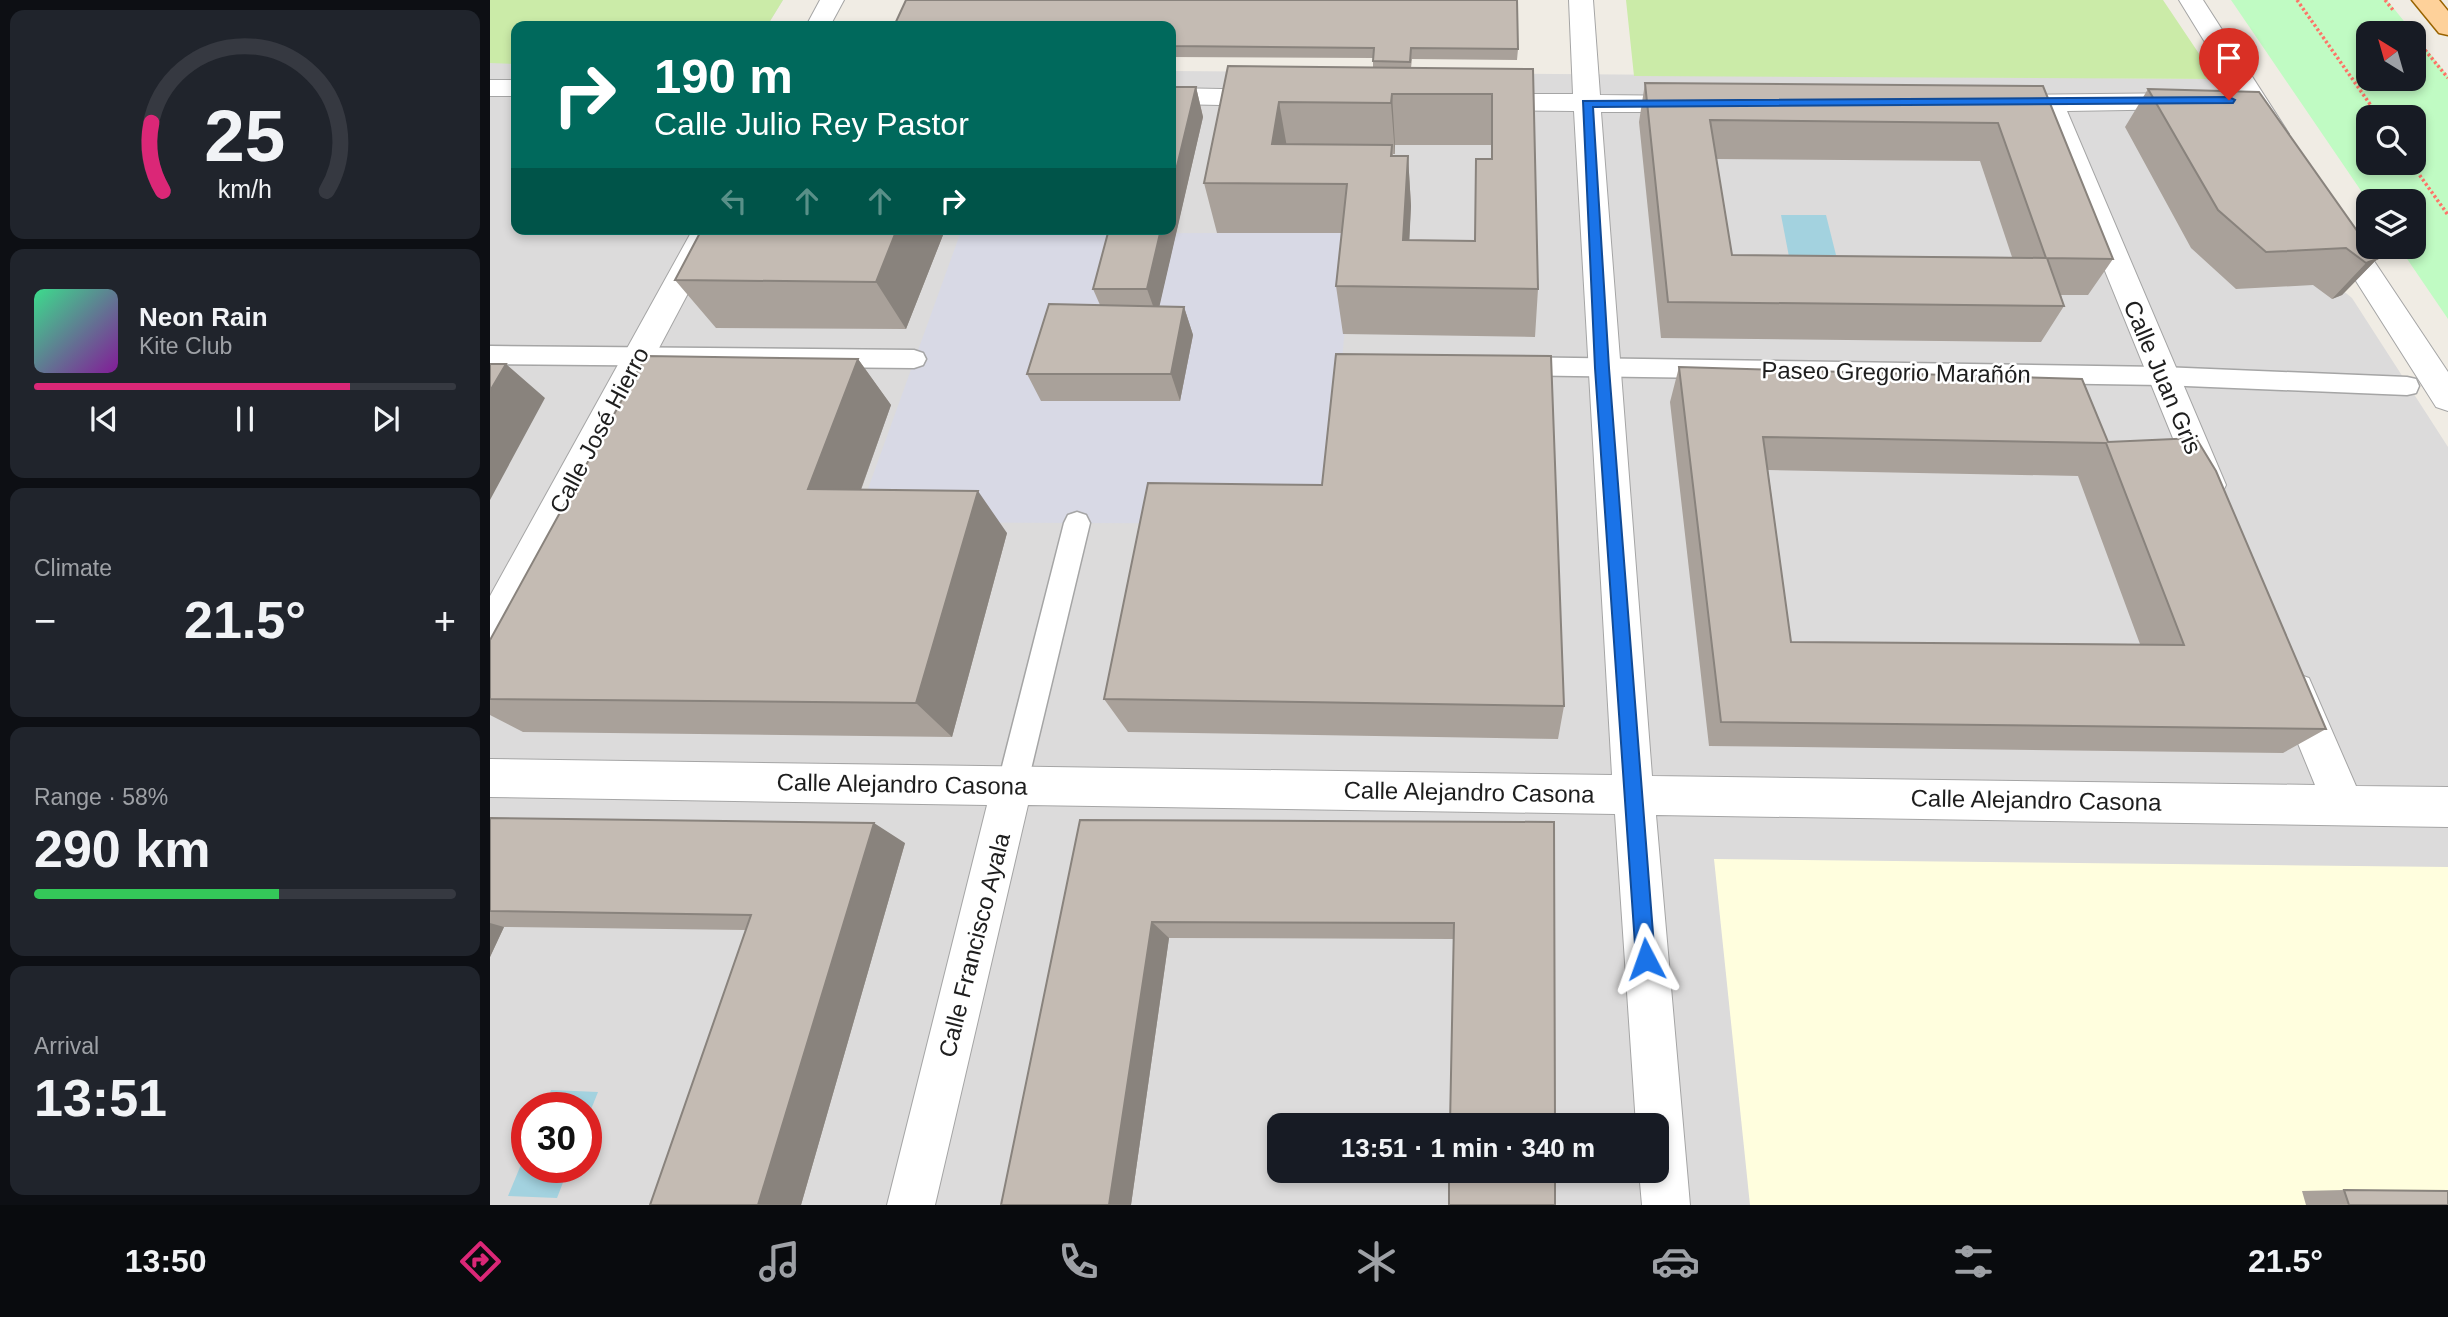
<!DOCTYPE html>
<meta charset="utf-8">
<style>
body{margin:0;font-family:Helvetica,sans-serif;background:#20242c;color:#f1f3f6;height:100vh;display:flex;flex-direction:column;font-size:26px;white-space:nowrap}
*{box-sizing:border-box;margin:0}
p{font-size:23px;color:#9ea1a6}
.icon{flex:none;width:38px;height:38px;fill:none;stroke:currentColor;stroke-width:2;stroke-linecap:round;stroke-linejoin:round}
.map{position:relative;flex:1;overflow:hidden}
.drawer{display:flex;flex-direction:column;gap:10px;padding:10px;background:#0d0f14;width:490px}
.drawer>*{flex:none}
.top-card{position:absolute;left:21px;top:21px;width:665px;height:214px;border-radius:14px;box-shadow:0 4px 10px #0003;background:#00695c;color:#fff;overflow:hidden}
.needle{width:46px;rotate:323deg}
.fabs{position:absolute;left:1866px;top:21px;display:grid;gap:14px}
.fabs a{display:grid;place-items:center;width:70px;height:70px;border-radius:14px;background:#171b24;box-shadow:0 4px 10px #0003;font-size:35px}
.speed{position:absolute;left:21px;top:1092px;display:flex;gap:14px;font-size:35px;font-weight:700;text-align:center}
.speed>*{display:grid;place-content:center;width:91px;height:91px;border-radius:50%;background:#171b24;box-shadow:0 4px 10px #0003;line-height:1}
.speed .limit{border:10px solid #d22;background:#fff;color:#111}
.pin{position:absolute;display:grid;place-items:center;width:60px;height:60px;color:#fff;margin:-72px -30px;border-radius:50% 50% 50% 0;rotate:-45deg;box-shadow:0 0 7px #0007}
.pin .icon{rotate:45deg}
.me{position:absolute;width:77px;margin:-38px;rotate:356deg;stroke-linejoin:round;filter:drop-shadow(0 0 5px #0008)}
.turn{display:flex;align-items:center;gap:24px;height:147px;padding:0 28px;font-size:32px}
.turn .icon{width:91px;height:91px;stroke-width:2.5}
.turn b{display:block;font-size:49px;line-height:60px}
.lanes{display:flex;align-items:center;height:66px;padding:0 28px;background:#0003;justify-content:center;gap:35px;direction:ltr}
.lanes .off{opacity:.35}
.big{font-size:52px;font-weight:700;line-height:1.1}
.drawer .tile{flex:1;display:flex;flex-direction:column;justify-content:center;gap:10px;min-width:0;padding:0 24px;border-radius:14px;background:#20242c}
.drawer .dial{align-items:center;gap:0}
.dial svg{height:182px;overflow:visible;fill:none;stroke:#363941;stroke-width:7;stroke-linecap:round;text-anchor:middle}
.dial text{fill:#f1f3f6;stroke:none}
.song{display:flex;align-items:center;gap:21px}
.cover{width:84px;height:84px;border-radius:10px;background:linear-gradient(135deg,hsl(150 70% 55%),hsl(290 70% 35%))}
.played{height:7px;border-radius:4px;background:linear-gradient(90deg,#db2777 75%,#363941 75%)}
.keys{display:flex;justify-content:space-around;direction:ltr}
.heat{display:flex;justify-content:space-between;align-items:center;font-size:38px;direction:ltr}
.charge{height:10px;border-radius:5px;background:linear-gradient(90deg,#34c759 58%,#363941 0)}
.trip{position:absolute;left:777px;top:1113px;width:402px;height:70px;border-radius:14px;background:#171b24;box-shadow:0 4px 10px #0003;font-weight:700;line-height:70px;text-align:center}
.tab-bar{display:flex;height:112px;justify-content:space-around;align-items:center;background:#090b0e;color:#9ea1a6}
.tab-bar .icon{width:49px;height:49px}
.tab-bar .current{color:#db2777}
.tab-bar b{font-size:32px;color:#f1f3f6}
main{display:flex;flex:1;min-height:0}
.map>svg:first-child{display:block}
.residential{fill:#dcdbdb;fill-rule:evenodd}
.education{fill:#fffede}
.grass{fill:#cbeba8}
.park{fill:#c0fbc3;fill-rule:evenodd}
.plaza{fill:#d8d9e5}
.water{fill:#a3d2df}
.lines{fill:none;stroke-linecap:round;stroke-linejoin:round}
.pedestrian-casing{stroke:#a5a5a5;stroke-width:3}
.minor-casing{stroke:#a5a5a5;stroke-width:2}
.primary-casing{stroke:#996300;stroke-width:3}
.path{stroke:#fe7367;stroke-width:3.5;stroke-dasharray:2.5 2.5;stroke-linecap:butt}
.pedestrian{fill:#fff;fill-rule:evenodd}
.minor{fill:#fff;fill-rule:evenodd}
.primary{fill:#fed19a;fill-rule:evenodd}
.wall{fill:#a9a19a;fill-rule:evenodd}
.shaded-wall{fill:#89837d}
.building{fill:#c4bbb3;stroke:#89837d;stroke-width:2;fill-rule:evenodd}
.route{fill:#1a73e8;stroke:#114b97;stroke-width:2}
.labels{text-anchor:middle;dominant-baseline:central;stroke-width:5;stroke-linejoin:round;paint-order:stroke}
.street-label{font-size:24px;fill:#1e1e1e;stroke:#fff}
</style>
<main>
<section class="drawer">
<div class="tile dial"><svg viewBox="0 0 100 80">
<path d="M14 69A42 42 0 1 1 86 69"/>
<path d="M14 69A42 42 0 0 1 9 39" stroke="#db2777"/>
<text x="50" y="56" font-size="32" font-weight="700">25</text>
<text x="50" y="72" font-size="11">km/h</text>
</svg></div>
<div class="tile">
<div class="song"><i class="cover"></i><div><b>Neon Rain</b><p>Kite Club</p></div></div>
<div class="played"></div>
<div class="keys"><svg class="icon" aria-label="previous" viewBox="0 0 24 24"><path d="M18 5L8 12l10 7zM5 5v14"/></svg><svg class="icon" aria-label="pause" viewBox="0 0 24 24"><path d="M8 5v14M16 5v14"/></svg><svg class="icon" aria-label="next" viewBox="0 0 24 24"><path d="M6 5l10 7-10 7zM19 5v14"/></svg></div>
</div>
<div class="tile"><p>Climate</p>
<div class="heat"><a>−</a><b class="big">21.5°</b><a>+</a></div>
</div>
<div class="tile"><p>Range · 58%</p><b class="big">290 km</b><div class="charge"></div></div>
<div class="tile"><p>Arrival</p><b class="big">13:51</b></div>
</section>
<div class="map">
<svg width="1958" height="1205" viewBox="0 0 1958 1205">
<rect width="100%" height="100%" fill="#f0ece4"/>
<path class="residential" d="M 0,0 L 293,0 L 277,26 L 26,26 L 26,229 L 681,229 L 681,71 L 1726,79 L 1825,268 L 1862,298 L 1958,447 L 1958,1205 L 0,1205 ZM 37,1108 L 96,1108 L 96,1167 L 37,1167 ZM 789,1125 L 1167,1125 L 1167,1171 L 789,1171 Z"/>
<path class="education" d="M 1224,859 L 1958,867 L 1958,1205 L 1260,1205 Z"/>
<path class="grass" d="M 0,0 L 293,0 L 277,26 L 26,26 L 26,64 L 0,63 Z
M 1136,0 L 1673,0 L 1726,79 L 1144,76 Z"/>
<path class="park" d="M 1741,0 L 1897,0 L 1958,76 L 1958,319 L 1909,247 L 1923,247 L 1923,201 L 1878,201 ZM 1878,33 L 1923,33 L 1923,79 L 1878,79 ZM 1878,117 L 1923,117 L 1923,163 L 1878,163 Z"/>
<path class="plaza" d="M 727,233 L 863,233 L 838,524 L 366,522 L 470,234 Z"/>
<path class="water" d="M 1291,215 L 1336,215 L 1349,267 L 1301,267 Z
M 61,1090 L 108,1092 L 96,1122 L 96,1108 L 54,1108 Z
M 37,1150 L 37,1167 L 79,1167 L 67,1198 L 18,1196 Z"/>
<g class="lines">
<defs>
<path id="pedestrian" d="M 0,346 L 424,350 L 433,353 L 436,359 L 433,365 L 424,368 L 0,364 Z
M 1023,357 L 1672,367 L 1917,377 L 1926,379 L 1929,386 L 1926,393 L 1917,395 L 1672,385 L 1023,375 L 1014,373 L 1011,366 L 1014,359 Z
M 587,512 L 596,515 L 600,523 L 537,786 L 533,796 L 522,801 L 511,796 L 507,786 L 574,523 L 578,515 Z"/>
<path id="minor" d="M 330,0 L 354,0 L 340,26 L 316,26 Z
M 1079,0 L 1103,0 L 1110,95 L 1201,96 L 1210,98 L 1214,104 L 1210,110 L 1201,112 L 1111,112 L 1162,776 L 1825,785 L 1786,690 L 1791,678 L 1805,673 L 1819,678 L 1866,786 L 1958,787 L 1958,827 L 1166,815 L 1200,1205 L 1152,1205 L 1149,1171 L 1167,1171 L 1167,1125 L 1146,1125 L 1125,814 L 538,805 L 445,1205 L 397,1205 L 497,805 L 0,797 L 0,759 L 1122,775 L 1084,111 L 993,110 L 984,108 L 980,102 L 984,96 L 993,94 L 1083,94 Z
M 1689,0 L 1713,0 L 1799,134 L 1795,140 L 1785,143 L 1775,140 Z
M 0,80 L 26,80 L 26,96 L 0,96 Z
M 681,88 L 781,90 L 790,92 L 794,98 L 790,104 L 781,106 L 681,104 Z
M 1698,93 L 1707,95 L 1711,101 L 1707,107 L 1698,109 L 1577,111 L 1736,485 L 1731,495 L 1719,499 L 1707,495 L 1702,485 L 1550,111 L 1502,109 L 1498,103 L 1502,97 L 1511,95 Z
M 1848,219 L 1858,222 L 1958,372 L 1958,411 L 1946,407 L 1833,229 L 1838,222 Z
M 203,229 L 232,229 L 13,643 L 0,647 L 0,596 Z"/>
<path id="primary" d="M 1922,0 L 1949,0 L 1958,11 L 1958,35 L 1949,33 Z"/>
</defs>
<use href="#pedestrian" class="pedestrian-casing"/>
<use href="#minor" class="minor-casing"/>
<use href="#primary" class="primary-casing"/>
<path class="path" d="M 1807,0 L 1889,117
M 1895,0 L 1903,10
M 1935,50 L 1958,78
M 1921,163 L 1958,215"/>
<use href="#pedestrian" class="pedestrian"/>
<use href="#minor" class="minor"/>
<use href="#primary" class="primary"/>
</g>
<path class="wall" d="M 681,26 L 1028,49 L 1027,60 L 922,59 L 921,68 L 1043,69 L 1048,289 L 1045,337 L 853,334 L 846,286 L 852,233 L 727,233 L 714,183 L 738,66 L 883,68 L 883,58 L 681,57 ZM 905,145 L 1001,145 L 1001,159 L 985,241 L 919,240 L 921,206 L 918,156 L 903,156 L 903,154 L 905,154 Z
M 1155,83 L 1553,86 L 1623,259 L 1598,295 L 1571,295 L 1574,306 L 1551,342 L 1171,338 L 1149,122 ZM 1226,159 L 1490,161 L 1522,257 L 1242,255 Z
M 706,87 L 713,117 L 669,306 L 694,307 L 703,335 L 690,401 L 551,401 L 537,374 L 610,305 L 603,289 Z
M 1658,89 L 1887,259 L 1852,295 L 1842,299 L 1823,285 L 1746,289 L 1701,248 L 1635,127 Z
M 212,229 L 335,229 L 333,234 L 340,234 L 342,229 L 590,229 L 589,231 L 455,230 L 416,329 L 226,328 L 185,280 Z
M 368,359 L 401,405 L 371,490 L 517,533 L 462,737 L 33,732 L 0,715 L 0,640 Z
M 1189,367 L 1618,442 L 1836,729 L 1793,753 L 1219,746 L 1180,402 ZM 1278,470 L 1588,476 L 1650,644 L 1301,642 Z
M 832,485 L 1074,706 L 1068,739 L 638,732 L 614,699 Z
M 0,818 L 415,843 L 311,1205 L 160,1205 L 256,930 L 14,927 L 0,957 Z
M 590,820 L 1064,822 L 963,939 L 679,938 L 641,1205 Z
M 1854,1190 L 1958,1205 L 1816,1205 L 1812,1191 Z"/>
<path class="shaded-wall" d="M 706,87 L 713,117 L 667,317 L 657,289 L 671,229 L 681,229 L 681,191 Z
M 902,94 L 905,145 L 905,154 L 901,103 Z
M 789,102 L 798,153 L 782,144 Z
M 918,156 L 921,206 L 917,289 L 913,240 Z
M 278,229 L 335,229 L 311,281 L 276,233 Z
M 407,229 L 455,230 L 416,329 L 386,282 Z
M 1887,259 L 1852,295 L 1842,299 L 1876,263 Z
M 694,307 L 703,335 L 690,401 L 681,374 Z
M 368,359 L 401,405 L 356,531 L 318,489 Z
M 16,364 L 55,398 L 0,500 L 0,391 Z
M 488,491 L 517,533 L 462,737 L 426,703 Z
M 384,823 L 415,843 L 311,1205 L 268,1205 Z
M 662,922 L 679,938 L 641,1205 L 619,1205 Z
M 0,923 L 14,927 L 0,957 Z"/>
<path class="building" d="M 416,0 L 1027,0 L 1028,49 L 921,48 L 920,62 L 883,61 L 884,48 L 681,46 L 681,26 L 404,26 Z
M 738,66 L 1043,69 L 1048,289 L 846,286 L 857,184 L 714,183 ZM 902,94 L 1002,94 L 1002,159 L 986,159 L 985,241 L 913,240 L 918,156 L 901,156 L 902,145 L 782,144 L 789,102 L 901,103 Z
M 1155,83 L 1553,86 L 1623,259 L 1557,258 L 1574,306 L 1178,302 ZM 1220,120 L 1508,123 L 1556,258 L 1242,255 Z
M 681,87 L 706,87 L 681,191 Z
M 1658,89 L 1769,92 L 1887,259 L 1876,263 L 1856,248 L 1776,252 L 1728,210 Z
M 212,229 L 278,229 L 276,233 L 340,234 L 342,229 L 407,229 L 386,282 L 185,280 Z
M 619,229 L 671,229 L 657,289 L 603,289 Z
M 559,304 L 694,307 L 681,374 L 537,374 Z
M 846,354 L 1061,356 L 1074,706 L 614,699 L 658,483 L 832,485 Z
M 156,356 L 368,359 L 318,489 L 488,491 L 426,703 L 0,699 L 0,640 Z
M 0,364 L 16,364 L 0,391 Z
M 1189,367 L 1592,379 L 1618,442 L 1706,438 L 1726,471 L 1836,729 L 1231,722 ZM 1273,437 L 1616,443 L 1694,645 L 1301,642 Z
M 0,818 L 384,823 L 268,1205 L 160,1205 L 261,915 L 0,911 Z
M 590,820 L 1064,822 L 1065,1125 L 960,1125 L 964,923 L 662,922 L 619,1205 L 511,1205 Z
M 959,1171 L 1065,1171 L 1065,1205 L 959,1205 Z
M 1854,1190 L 1958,1191 L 1958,1205 L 1859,1205 Z"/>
<path class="route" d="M 1739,97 L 1745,100 L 1743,103 L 1103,107 L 1119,368 L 1165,959 L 1162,965 L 1156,968 L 1149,965 L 1146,959 L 1105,368 L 1093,101 Z"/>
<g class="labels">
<g class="street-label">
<text transform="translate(1406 372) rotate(1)">Paseo Gregorio Marañón</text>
<text transform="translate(1673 377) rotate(67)">Calle Juan Gris</text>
<text transform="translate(109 430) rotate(-62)">Calle José Hierro</text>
<text transform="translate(412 784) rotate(1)">Calle Alejandro Casona</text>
<text transform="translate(979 792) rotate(1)">Calle Alejandro Casona</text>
<text transform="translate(1546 800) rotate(1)">Calle Alejandro Casona</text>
<text transform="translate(484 945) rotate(-76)">Calle Francisco Ayala</text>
</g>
</g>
</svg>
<div class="fabs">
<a><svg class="needle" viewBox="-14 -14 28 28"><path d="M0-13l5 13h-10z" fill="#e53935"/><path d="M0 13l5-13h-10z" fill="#9ea1a6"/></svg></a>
<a><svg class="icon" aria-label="search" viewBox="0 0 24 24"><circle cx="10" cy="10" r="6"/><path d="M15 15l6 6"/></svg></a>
<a><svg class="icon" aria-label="layers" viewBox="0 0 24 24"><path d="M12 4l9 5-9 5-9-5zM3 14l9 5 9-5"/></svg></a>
</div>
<div class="speed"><div class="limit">30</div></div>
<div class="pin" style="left:1739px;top:100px;background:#d93025"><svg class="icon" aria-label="arrive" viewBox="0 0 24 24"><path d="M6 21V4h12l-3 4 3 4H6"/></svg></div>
<svg class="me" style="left:1156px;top:959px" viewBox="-20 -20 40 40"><path d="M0-17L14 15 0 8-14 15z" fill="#1a73e8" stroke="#fff" stroke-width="4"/></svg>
<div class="trip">13:51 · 1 min · 340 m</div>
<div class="top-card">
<div class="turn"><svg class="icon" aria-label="right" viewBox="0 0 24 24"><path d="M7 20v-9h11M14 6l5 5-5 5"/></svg><div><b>190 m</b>Calle Julio Rey Pastor</div></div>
<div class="lanes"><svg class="icon off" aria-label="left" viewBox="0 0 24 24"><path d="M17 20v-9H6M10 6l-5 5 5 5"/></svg><svg class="icon off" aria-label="ahead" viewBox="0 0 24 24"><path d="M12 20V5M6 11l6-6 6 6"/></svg><svg class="icon off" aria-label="ahead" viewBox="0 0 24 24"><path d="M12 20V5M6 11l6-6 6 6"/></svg><svg class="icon" aria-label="right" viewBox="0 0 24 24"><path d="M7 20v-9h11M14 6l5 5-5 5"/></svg></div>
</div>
</div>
</main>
<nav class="tab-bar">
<b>13:50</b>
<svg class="icon current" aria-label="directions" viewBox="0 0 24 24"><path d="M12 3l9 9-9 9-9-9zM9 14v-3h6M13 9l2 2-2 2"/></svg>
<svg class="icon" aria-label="music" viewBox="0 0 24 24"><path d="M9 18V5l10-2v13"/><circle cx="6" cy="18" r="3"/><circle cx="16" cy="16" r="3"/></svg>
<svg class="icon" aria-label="phone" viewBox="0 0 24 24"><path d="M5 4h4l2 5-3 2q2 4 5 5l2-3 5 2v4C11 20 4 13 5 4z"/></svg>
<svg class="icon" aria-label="climate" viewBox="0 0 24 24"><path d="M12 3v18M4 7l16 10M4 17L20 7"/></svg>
<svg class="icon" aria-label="car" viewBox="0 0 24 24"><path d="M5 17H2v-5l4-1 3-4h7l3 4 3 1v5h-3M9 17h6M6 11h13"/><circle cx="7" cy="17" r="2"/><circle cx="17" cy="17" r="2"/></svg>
<svg class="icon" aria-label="filters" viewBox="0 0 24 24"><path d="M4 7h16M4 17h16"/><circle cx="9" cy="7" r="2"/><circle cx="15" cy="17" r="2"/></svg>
<b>21.5°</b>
</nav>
